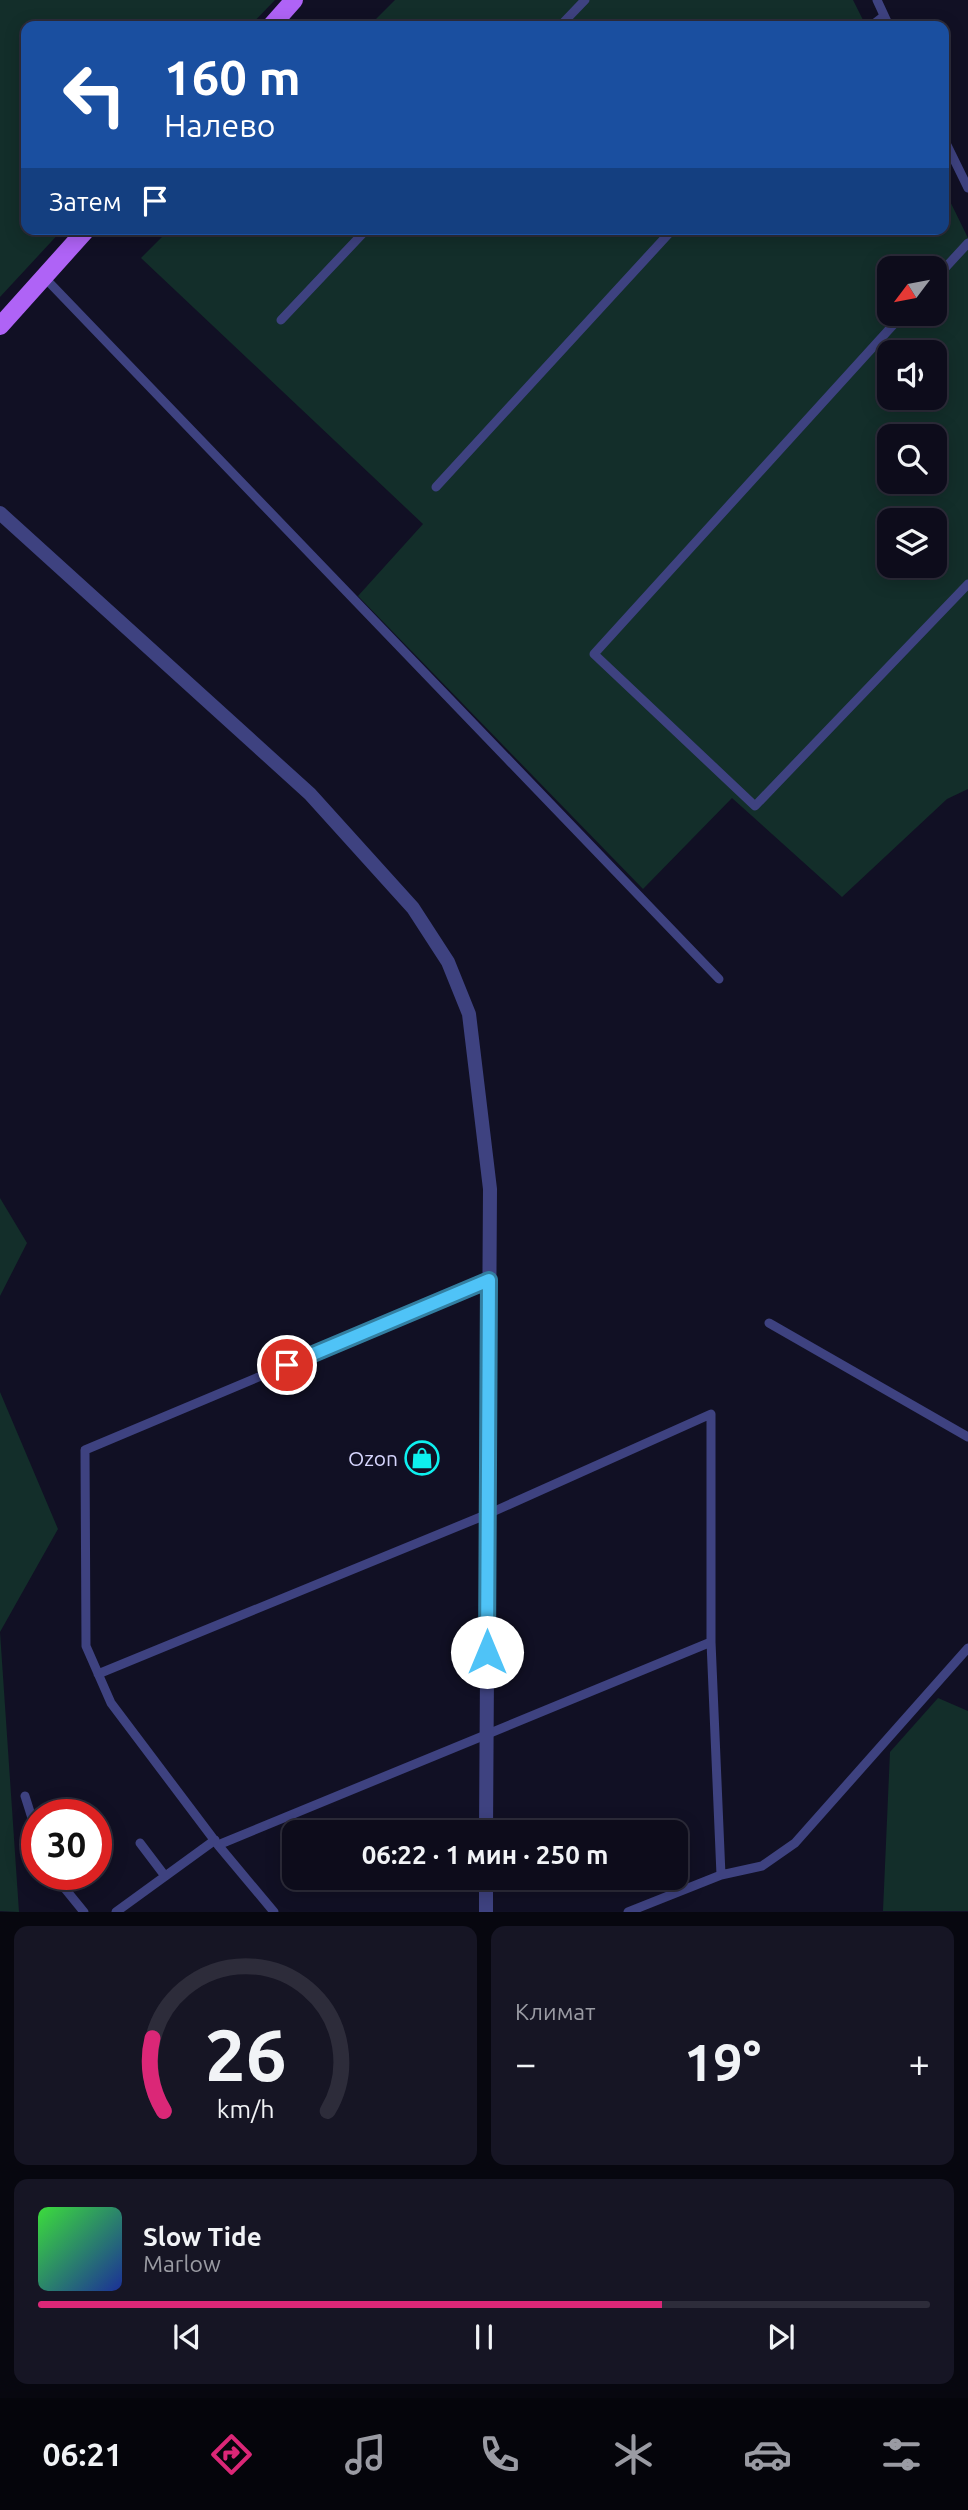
<!DOCTYPE html>
<html lang="ru">
<meta charset="utf-8">
<style>
body{margin:0;font-family:Ubuntu,sans-serif;background:#161524;color:#f1f3f6;height:100vh;display:flex;flex-direction:column;font-size:26px;white-space:nowrap}
*{box-sizing:border-box;margin:0}
p{font-size:23px;color:#9a9ba3}
.icon{flex:none;width:38px;height:38px;fill:none;stroke:currentColor;stroke-width:2;stroke-linecap:round;stroke-linejoin:round}
.map{position:relative;height:1912px;overflow:hidden}
.panel{display:flex;flex-direction:column;gap:14px;padding:14px;background:#07070f;flex:1}
.panel>*{flex:none}
.banner{position:absolute;left:21px;top:21px;width:928px;height:214px;border-radius:14px;box-shadow:0 4px 18px #0003,0 0 0 2px #2d2c3a;background:#1a4fa0;color:#fff;overflow:hidden}
.needle{width:46px;rotate:238deg}
.tools{position:absolute;left:877px;top:256px;display:grid;gap:14px}
.tools a{display:grid;place-items:center;width:70px;height:70px;border-radius:14px;background:#0d0c1b;box-shadow:0 4px 18px #0003,0 0 0 2px #2d2c3a;font-size:35px}
.speed{position:absolute;left:21px;top:1799px;display:flex;gap:14px;font-size:35px;font-weight:700;text-align:center}
.speed>*{display:grid;place-content:center;width:91px;height:91px;border-radius:50%;background:#0d0c1b;box-shadow:0 4px 18px #0003,0 0 0 2px #2d2c3a;line-height:1}
.speed .limit{border:10px solid #d22;background:#fff;color:#111}
.pin{position:absolute;display:grid;place-items:center;width:60px;height:60px;color:#fff;margin:-30px;border:4px solid #fff;border-radius:50%;box-shadow:0 2px 7px #0007}
.me{position:absolute;width:77px;margin:-38px;rotate:0deg;stroke-linejoin:round;filter:drop-shadow(0 0 5px #0008)}
.turn{display:flex;align-items:center;gap:24px;height:147px;padding:0 28px;font-size:32px}
.turn .icon{width:91px;height:91px;stroke-width:2.5}
.turn b{display:block;font-size:49px;line-height:60px}
.then{display:flex;align-items:center;height:66px;padding:0 28px;background:#0003;gap:14px;font-size:26px}
.big{font-size:52px;font-weight:700;line-height:1.1}
.panel .widget{flex:1;display:flex;flex-direction:column;justify-content:center;gap:10px;min-width:0;padding:0 24px;border-radius:14px;background:#161524}
.panel .dial{align-items:center;gap:0}
.dial svg{height:182px;overflow:visible;fill:none;stroke:#2d2c3a;stroke-width:7;stroke-linecap:round;text-anchor:middle}
.dial text{fill:#f1f3f6;stroke:none}
.song{display:flex;align-items:center;gap:21px}
.cover{width:84px;height:84px;border-radius:10px;background:linear-gradient(135deg,hsl(120 70% 55%),hsl(230 70% 35%))}
.played{height:7px;border-radius:4px;background:linear-gradient(90deg,#db2777 70%,#2d2c3a 70%)}
.keys{display:flex;justify-content:space-around;direction:ltr}
.heat{display:flex;justify-content:space-between;align-items:center;font-size:38px;direction:ltr}
.panel .tiles{flex:1;display:grid;gap:14px;grid-template-columns:1fr 1fr}
.widget:last-child{grid-column:span 2}
.trip{position:absolute;left:282px;top:1820px;width:406px;height:70px;border-radius:14px;background:#0d0c1b;box-shadow:0 4px 18px #0003,0 0 0 2px #2d2c3a;font-weight:700;line-height:70px;text-align:center}
.tab-bar{display:flex;height:112px;justify-content:space-around;align-items:center;background:#05050b;color:#9a9ba3}
.tab-bar .icon{width:49px;height:49px}
.tab-bar .active{color:#db2777}
.tab-bar b{font-size:32px;color:#f1f3f6}
.map>svg:first-child{display:block}
.green{fill:#132e2a;fill-rule:evenodd}
.lines{fill:none;stroke-linecap:round;stroke-linejoin:round}
.service{stroke:#3e4280;stroke-width:9}
.minor{stroke:#3e4280;stroke-width:14}
.primary{stroke:#af63f6;stroke-width:18}
.route-casing{stroke:#337fa1;stroke-width:18}
.route{stroke:#4fc3f7;stroke-width:12}
.labels{text-anchor:middle;dominant-baseline:central;stroke-width:7;stroke-linejoin:round;paint-order:stroke}
.poi-label{font-size:21px;fill:#d6d5fd;stroke:#111024;text-anchor:end}
</style>
<div class="map">
<svg width="968" height="1912" viewBox="0 0 968 1912">
<rect width="100%" height="100%" fill="#111024"/>
<path class="green" d="M 0,0 L 275,0 L 250,26 L 26,26 L 26,229 L 63,229 L 0,297 Z
M 395,0 L 853,0 L 866,26 L 369,26 Z
M 943,187 L 968,238 L 968,789 L 947,799 L 842,897 L 732,798 L 643,889 L 358,596 L 423,524 L 141,258 L 170,229 L 943,229 ZM 889,268 L 934,268 L 934,313 L 889,313 ZM 889,352 L 934,352 L 934,397 L 889,397 ZM 889,436 L 934,436 L 934,481 L 889,481 ZM 889,520 L 934,520 L 934,565 L 889,565 Z
M 0,1198 L 27,1243 L 0,1296 Z
M 0,1392 L 58,1529 L 0,1632 L 19,1912 L 0,1911 Z
M 938,1698 L 968,1711 L 968,1911 L 883,1911 L 890,1752 Z"/>
<g class="lines">
<path class="service" d="M 877,0 L 889,26
M 560,26 L 585,0
M 871,26 L 884,16
M 943,137 L 968,188
M 44,277 L 719,979
M 934,280 L 968,243
M 904,313 L 594,654 L 755,806 L 968,584
M 281,320 L 367,229
M 436,487 L 673,229
M 769,1323 L 968,1437
M 98,1674 L 488,1514 L 711,1414 L 711,1642 L 721,1875 L 628,1912
M 25,1796 L 37,1834
M 140,1843 L 165,1876
M 218,1845 L 711,1642
M 53,1874 L 84,1912
M 721,1875 L 762,1866 L 795,1843 L 968,1648
M 116,1912 L 215,1840
M 274,1912 L 218,1845 L 111,1703 L 86,1646 L 85,1450 L 489,1280"/>
<path class="minor" d="M 0,513 L 310,794 L 413,908 L 448,962 L 469,1014 L 490,1189 L 486,1832
M 486,1912 L 486,1878"/>
<path class="primary" d="M 271,26 L 294,0
M 0,326 L 87,229"/>
</g>
<g class="lines">
<defs>
<path id="route" d="M 287,1365 L 489,1280 L 487,1652"/>
</defs>
<use href="#route" class="route-casing"/>
<use href="#route" class="route"/>
</g>
<defs>
<symbol id="shop-ring" viewBox="-11 -11 22 22"><circle r="9.5" fill="#111024" stroke="#0ef0ef" stroke-width="1.5"/><path d="M-5-2.5h2.3a2.7 3.5 0 0 1 5.4 0H5L5.5 6h-11ZM-1.5-2.5h3a1.5 2.3 0 0 0-3 0Z" fill="#0ef0ef"/></symbol>
</defs>
<g fill-rule="evenodd">
<use href="#shop-ring" x="403" y="1439" width="38" height="38"/>
</g>
<g class="labels">
<g class="poi-label">
<text x="398" y="1458">Ozon</text>
</g>
</g>
</svg>
<div class="tools">
<a><svg class="needle" viewBox="-14 -14 28 28"><path d="M0-13l5 13h-10z" fill="#e53935"/><path d="M0 13l5-13h-10z" fill="#9a9ba3"/></svg></a>
<a><svg class="icon" aria-label="sound" viewBox="0 0 24 24"><path d="M4 9h4l5-4v14l-5-4H4zM17 9q2 3 0 6"/></svg></a>
<a><svg class="icon" aria-label="search" viewBox="0 0 24 24"><circle cx="10" cy="10" r="6"/><path d="M15 15l6 6"/></svg></a>
<a><svg class="icon" aria-label="layers" viewBox="0 0 24 24"><path d="M12 4l9 5-9 5-9-5zM3 14l9 5 9-5"/></svg></a>
</div>
<div class="speed"><div class="limit">30</div></div>
<div class="pin" style="left:287px;top:1365px;background:#d93025"><svg class="icon" aria-label="arrive" viewBox="0 0 24 24"><path d="M6 21V4h12l-3 4 3 4H6"/></svg></div>
<svg class="me" style="left:487px;top:1652px" viewBox="-20 -20 40 40"><circle r="19" fill="#fff"/><path d="M0-13L10 11 0 6-10 11z" fill="#4fc3f7"/></svg>
<div class="trip">06:22 · 1 мин · 250 m</div>
<div class="banner">
<div class="turn"><svg class="icon" aria-label="left" viewBox="0 0 24 24"><path d="M17 20v-9H6M10 6l-5 5 5 5"/></svg><div><b>160 m</b>Налево</div></div>
<div class="then">Затем<svg class="icon" aria-label="arrive" viewBox="0 0 24 24"><path d="M6 21V4h12l-3 4 3 4H6"/></svg></div>
</div>
</div>
<section class="panel">
<div class="tiles">
<div class="widget dial"><svg viewBox="0 0 100 80">
<path d="M14 69A42 42 0 1 1 86 69"/>
<path d="M14 69A42 42 0 0 1 9 37" stroke="#db2777"/>
<text x="50" y="56" font-size="32" font-weight="700">26</text>
<text x="50" y="72" font-size="11">km/h</text>
</svg></div>
<div class="widget"><p>Климат</p>
<div class="heat"><a>−</a><b class="big">19°</b><a>+</a></div>
</div>
<div class="widget">
<div class="song"><i class="cover"></i><div><b>Slow Tide</b><p>Marlow</p></div></div>
<div class="played"></div>
<div class="keys"><svg class="icon" aria-label="previous" viewBox="0 0 24 24"><path d="M18 5L8 12l10 7zM5 5v14"/></svg><svg class="icon" aria-label="pause" viewBox="0 0 24 24"><path d="M8 5v14M16 5v14"/></svg><svg class="icon" aria-label="next" viewBox="0 0 24 24"><path d="M6 5l10 7-10 7zM19 5v14"/></svg></div>
</div>
</div>
</section>
<nav class="tab-bar">
<b>06:21</b>
<svg class="icon active" aria-label="directions" viewBox="0 0 24 24"><path d="M12 3l9 9-9 9-9-9zM9 14v-3h6M13 9l2 2-2 2"/></svg>
<svg class="icon" aria-label="music" viewBox="0 0 24 24"><path d="M9 18V5l10-2v13"/><circle cx="6" cy="18" r="3"/><circle cx="16" cy="16" r="3"/></svg>
<svg class="icon" aria-label="phone" viewBox="0 0 24 24"><path d="M5 4h4l2 5-3 2q2 4 5 5l2-3 5 2v4C11 20 4 13 5 4z"/></svg>
<svg class="icon" aria-label="climate" viewBox="0 0 24 24"><path d="M12 3v18M4 7l16 10M4 17L20 7"/></svg>
<svg class="icon" aria-label="car" viewBox="0 0 24 24"><path d="M5 17H2v-5l4-1 3-4h7l3 4 3 1v5h-3M9 17h6M6 11h13"/><circle cx="7" cy="17" r="2"/><circle cx="17" cy="17" r="2"/></svg>
<svg class="icon" aria-label="filters" viewBox="0 0 24 24"><path d="M4 7h16M4 17h16"/><circle cx="9" cy="7" r="2"/><circle cx="15" cy="17" r="2"/></svg>
</nav>
